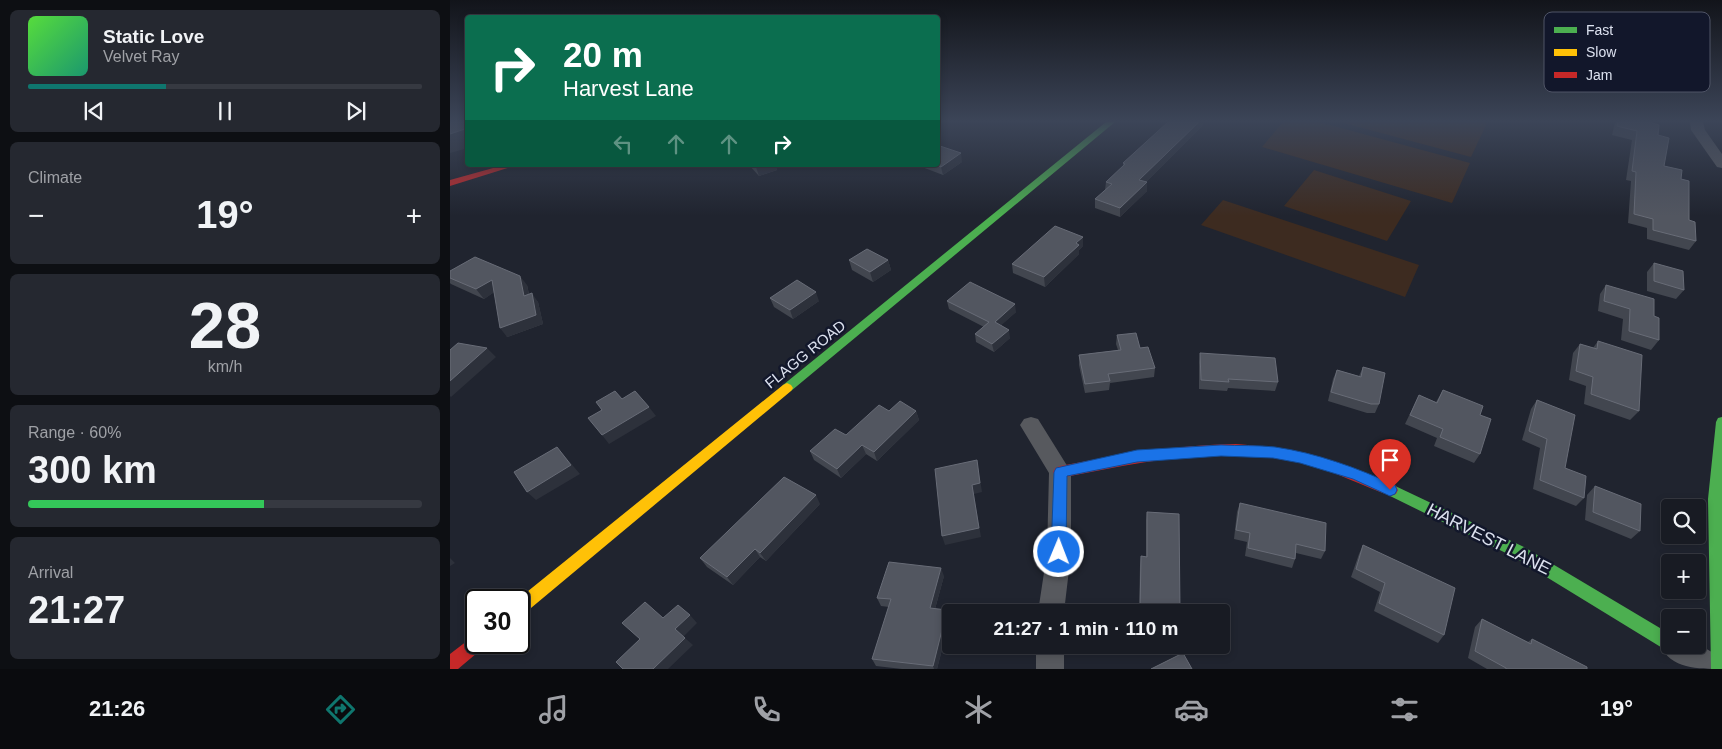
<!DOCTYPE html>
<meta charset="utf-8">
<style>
body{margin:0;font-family:Helvetica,sans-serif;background:#252830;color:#f1f3f6;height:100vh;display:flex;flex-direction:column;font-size:19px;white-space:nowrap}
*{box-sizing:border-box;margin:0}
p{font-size:16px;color:#9fa1a6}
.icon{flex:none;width:28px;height:28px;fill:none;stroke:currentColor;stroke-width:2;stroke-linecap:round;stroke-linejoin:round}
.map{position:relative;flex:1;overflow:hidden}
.drawer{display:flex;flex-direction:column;gap:10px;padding:10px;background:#0d0f13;width:450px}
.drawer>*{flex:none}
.banner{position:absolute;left:15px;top:15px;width:475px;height:152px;border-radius:5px;box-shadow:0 2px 8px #0003,0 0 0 1px #363941;background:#0b6e4f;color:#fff;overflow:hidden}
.controls{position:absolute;left:1211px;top:499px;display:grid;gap:10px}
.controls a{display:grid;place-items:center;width:45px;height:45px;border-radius:5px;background:#181b23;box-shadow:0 2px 8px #0003,0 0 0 1px #363941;font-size:25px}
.speed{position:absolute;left:15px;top:589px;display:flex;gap:10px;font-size:25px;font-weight:700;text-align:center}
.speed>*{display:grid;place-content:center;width:65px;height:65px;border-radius:50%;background:#181b23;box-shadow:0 2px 8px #0003,0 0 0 1px #363941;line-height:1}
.speed .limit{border:2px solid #111;border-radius:8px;background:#fff;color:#111}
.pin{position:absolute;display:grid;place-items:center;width:42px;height:42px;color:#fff;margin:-51px -21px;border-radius:50% 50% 50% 0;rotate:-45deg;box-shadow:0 0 5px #0007}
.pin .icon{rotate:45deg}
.me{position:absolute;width:55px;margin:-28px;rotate:1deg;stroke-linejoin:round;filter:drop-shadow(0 0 4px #0008)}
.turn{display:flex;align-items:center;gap:18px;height:105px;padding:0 15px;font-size:22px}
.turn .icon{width:65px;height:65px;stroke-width:2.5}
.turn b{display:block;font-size:35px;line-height:42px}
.lanes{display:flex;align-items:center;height:48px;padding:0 15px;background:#0003;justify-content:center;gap:25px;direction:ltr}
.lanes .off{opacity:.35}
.big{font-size:38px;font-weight:600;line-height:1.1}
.drawer .tile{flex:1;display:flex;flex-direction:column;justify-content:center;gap:8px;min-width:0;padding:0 18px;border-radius:8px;background:#252830}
.drawer .dial{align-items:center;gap:0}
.dial b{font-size:65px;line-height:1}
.song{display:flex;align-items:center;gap:15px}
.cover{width:60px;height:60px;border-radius:8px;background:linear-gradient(135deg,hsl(110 70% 55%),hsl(160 70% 35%))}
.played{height:5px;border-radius:2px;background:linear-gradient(90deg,#0f766e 35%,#363941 35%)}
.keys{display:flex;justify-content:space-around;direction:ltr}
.heat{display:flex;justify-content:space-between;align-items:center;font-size:28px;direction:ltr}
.charge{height:8px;border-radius:4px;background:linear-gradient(90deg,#34c759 60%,#363941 0)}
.trip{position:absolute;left:492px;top:604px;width:288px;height:50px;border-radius:5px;background:#181b23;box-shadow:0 2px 8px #0003,0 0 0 1px #363941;font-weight:600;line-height:50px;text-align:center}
.tabs{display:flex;height:80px;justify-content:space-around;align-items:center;background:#0a0b0e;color:#9fa1a6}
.tabs .icon{width:35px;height:35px}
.tabs .selected{color:#0f766e}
.tabs b{font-size:22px;color:#f1f3f6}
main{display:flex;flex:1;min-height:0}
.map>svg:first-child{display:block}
.green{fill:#3d2b20}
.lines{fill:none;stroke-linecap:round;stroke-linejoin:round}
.street{fill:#57595e;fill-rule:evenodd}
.fast{fill:#4caf50;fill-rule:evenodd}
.slow{fill:#ffc107;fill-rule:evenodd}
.jam{fill:#c62828;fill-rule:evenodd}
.wall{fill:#42464f}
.shaded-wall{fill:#2d313b}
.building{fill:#525660;stroke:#686c77}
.route{fill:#1a73e8;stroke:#114b97}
.labels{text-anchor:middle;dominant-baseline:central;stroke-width:5;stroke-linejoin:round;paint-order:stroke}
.street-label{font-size:15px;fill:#dce1ef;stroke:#12172b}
.near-street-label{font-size:18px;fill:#dce1ef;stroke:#12172b}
.key{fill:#12172b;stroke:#4f5466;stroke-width:1}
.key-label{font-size:14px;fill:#dce1ef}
</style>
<main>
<section class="drawer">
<div class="tile">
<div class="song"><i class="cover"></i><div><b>Static Love</b><p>Velvet Ray</p></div></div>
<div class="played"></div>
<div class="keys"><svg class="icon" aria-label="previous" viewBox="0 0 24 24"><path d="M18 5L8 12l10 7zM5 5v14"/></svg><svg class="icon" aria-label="pause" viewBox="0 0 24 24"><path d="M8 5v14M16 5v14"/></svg><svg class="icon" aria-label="next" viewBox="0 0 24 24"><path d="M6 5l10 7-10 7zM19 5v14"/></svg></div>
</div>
<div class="tile"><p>Climate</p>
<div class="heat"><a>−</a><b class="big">19°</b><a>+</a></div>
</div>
<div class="tile dial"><b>28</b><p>km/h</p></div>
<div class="tile"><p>Range · 60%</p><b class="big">300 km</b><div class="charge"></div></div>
<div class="tile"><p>Arrival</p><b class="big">21:27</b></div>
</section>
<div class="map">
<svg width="1272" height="669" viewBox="0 0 1272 669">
<rect width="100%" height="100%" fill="#20242f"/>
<path class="green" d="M 833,122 L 869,122 L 1020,163 L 1002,203 L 812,147 Z
M 890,122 L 1036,122 L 1037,123 L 1021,157 Z
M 864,170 L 961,201 L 937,241 L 834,206 Z
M 773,200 L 969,265 L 955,297 L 751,225 Z"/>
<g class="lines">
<path class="street" d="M 1240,122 L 1253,122 L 1255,130 L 1272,154 L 1272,168 L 1267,167 L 1241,130 Z
M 581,417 L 588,419 L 621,472 L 621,553 L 614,612 L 588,612 L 597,553 L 599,473 L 570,425 L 574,419 Z
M 1220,633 L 1220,645 L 1248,644 L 1272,658 L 1272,669 C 1248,669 1221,669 1210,645 L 1214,635 Z
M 586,645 L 614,645 L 614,669 L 586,669 Z"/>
<path class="fast" d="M 656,122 L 665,122 L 341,391 L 333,391 L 331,388 L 333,385 Z
M 1272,417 L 1272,669 L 1261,669 L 1258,499 L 1266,422 L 1268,418 Z
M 941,484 L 1074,547 L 1220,634 L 1220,645 L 1227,645 L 1226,649 L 1220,651 L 1214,649 L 1064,557 L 936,494 L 934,490 L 936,486 Z"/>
<path class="slow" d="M 337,383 L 341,385 L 343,388 L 341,391 L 75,613 L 69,616 L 69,600 L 67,600 L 333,385 Z"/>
<path class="jam" d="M 54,165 L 67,165 L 0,186 L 0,180 Z
M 786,444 C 844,448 892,462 946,486 L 948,490 L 946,494 L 941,496 C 912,486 885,471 855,464 C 774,444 690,462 610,478 L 605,476 L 603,472 L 605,468 L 610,466 C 668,455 726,445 786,444 Z
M 26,634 L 26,642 L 35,642 L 33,648 L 8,669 L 0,669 L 0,654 Z"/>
</g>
<path class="wall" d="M 1165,122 L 1200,122 L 1208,135 L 1214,166 L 1231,179 L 1239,220 L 1246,241 L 1239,250 L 1197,239 L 1197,228 L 1178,223 L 1181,181 L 1176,180 L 1182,140 L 1162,135 Z
M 753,125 L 696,182 L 697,182 L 697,191 L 670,217 L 645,208 L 645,199 L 655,190 L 656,182 L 673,166 L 673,163 Z
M 512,162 L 493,175 L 472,167 L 471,165 L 488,165 Z
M 299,165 L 325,165 L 327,170 L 309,176 Z
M 633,246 L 629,250 L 629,254 L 595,287 L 563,273 L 562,264 Z
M 399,260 L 438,260 L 441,270 L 423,282 L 402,270 Z
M 1204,263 L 1234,290 L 1226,299 L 1197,291 L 1197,272 Z
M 0,271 L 77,285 L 79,294 L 88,302 L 93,324 L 57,337 L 44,292 L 34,299 L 1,284 L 0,283 Z
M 1156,285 L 1204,316 L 1209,340 L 1201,350 L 1171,340 L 1173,319 L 1148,311 L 1150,294 Z
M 320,298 L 369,301 L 343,319 L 324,307 Z
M 497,301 L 566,312 L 551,325 L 560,338 L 544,352 L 526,342 L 525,334 L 534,327 L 499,309 Z
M 667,335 L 690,348 L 705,368 L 704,377 L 660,383 L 659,390 L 635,393 L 629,365 L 629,355 L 668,350 L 666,344 Z
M 1148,341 L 1189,411 L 1180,420 L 1134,404 L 1136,386 L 1119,380 L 1123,353 L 1130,344 L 1143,348 Z
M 750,353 L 828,382 L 825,391 L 778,388 L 777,391 L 749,389 L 749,362 Z
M 913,367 L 929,404 L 925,413 L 917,413 L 878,401 L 883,379 L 887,370 L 909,376 Z
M 993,390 L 1030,415 L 1030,454 L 1024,463 L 984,446 L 987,438 L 955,424 L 969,395 L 986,402 Z
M 1087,400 L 1115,468 L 1134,498 L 1126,506 L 1083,489 L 1090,448 L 1072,440 L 1081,409 Z
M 439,411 L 466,411 L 469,420 L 427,461 L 416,454 L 391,478 L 364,460 L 360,451 L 396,435 Z
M 1145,486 L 1190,531 L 1181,539 L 1135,520 L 1137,495 Z
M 790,503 L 875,551 L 871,559 L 846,553 L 845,559 L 842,568 L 795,556 L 797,542 L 784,539 L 787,512 Z
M 370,504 L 316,561 L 310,557 L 283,585 L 257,567 L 250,558 Z
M 697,512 L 730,612 L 689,612 L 690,565 L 691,556 L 696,557 L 696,520 Z
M 913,545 L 994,635 L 988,643 L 924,611 L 930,592 L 901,577 L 909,554 Z
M 494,576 L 485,609 L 500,618 L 487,669 L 452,669 L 426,666 L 422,659 L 439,607 L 431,606 L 427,598 Z
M 1032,619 L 1078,642 L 1082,639 L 1137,669 L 1037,669 L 1018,658 L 1025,627 Z"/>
<path class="shaded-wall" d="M 749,122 L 754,122 L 753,125 L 689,189 L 689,180 Z
M 18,128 L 18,148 L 0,153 L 0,134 Z
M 511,153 L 512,162 L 493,175 L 491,167 Z
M 313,165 L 325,165 L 327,170 L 309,176 L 306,167 Z
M 697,182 L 697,191 L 670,217 L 670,208 Z
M 633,237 L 633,246 L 629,250 L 629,254 L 595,287 L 594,277 Z
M 438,260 L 441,270 L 423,282 L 420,272 Z
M 70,276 L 77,285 L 81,305 L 74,296 Z
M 42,280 L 49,289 L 34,299 L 26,289 Z
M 366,292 L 369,301 L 343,319 L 340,310 Z
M 82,293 L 88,302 L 93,324 L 57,337 L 50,328 Z
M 565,304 L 566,312 L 546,330 L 545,322 Z
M 559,330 L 560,338 L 544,352 L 542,344 Z
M 37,348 L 46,357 L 1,397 L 0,396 L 0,381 Z
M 199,407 L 206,416 L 159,444 L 152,435 Z
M 466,411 L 469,420 L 427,461 L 424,452 Z
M 412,445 L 416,454 L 391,478 L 387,469 Z
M 107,447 L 130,474 L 86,500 L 77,492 Z
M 527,460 L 532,492 L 524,494 L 531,537 L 495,545 L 492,536 L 522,485 Z
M 366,495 L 370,504 L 316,561 L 310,553 Z
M 305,549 L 310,557 L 283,585 L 277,577 Z
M 0,558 L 5,563 L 0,566 Z
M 491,568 L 494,576 L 483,616 L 480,608 Z
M 497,610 L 500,618 L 487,669 L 484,669 L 483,666 Z
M 240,615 L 247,623 L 233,637 L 225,629 Z
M 235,638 L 243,645 L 218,669 L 203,669 Z"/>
<path class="building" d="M 0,122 L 18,122 L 18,128 L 0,134 Z
M 718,122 L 749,122 L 689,180 L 697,182 L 670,208 L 645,199 L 662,184 L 656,182 L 675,164 L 673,163 Z
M 1168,122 L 1200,122 L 1209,125 L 1208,135 L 1219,138 L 1214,166 L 1232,170 L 1231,179 L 1239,181 L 1239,220 L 1245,222 L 1246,241 L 1203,230 L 1203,219 L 1184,214 L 1186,172 L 1182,171 L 1187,131 L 1167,126 Z
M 490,146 L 511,153 L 491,167 L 487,165 L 488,165 L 488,147 Z
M 303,165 L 313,165 L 306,167 Z
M 605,226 L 633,237 L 626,243 L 629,245 L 594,277 L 562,264 Z
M 417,249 L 438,260 L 420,272 L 399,260 Z
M 25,257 L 70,276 L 74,296 L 82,293 L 86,315 L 50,328 L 42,280 L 26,289 L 0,278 L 0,271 Z
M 1204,263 L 1233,271 L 1234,290 L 1204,281 Z
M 347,280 L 366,292 L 340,310 L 320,298 Z
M 520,282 L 565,304 L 545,322 L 559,330 L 542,344 L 525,334 L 539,322 L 497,301 Z
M 1156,285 L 1204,299 L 1204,316 L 1209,318 L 1209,340 L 1179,331 L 1180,309 L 1154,301 Z
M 686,333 L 690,348 L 698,347 L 705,368 L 658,374 L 660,381 L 635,384 L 629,355 L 671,350 L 667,335 Z
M 1148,341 L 1192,355 L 1189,411 L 1141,394 L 1143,377 L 1126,371 L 1130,344 L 1147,349 Z
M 8,343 L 37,348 L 0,381 L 0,350 Z
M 750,353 L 825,358 L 828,382 L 778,379 L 779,382 L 751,380 Z
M 913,367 L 935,373 L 929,404 L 921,404 L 881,392 L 887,370 L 911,377 Z
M 993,390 L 1033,406 L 1030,415 L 1041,419 L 1030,454 L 990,437 L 993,429 L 960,415 L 969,395 L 987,403 Z
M 165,391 L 172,399 L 185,391 L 199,407 L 152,435 L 138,418 L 152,410 L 146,402 Z
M 1087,400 L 1125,415 L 1115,468 L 1136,476 L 1134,498 L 1090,480 L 1097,439 L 1079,431 Z
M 450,401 L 466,411 L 424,452 L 412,445 L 387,469 L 360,451 L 385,429 L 396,435 L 429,405 L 439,411 Z
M 107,447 L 121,465 L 77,492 L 64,472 Z
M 527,460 L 530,483 L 522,485 L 529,528 L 492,536 L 485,469 Z
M 334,477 L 366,495 L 310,553 L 305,549 L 277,577 L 250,558 Z
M 1145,486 L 1191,504 L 1190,531 L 1143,512 Z
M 790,503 L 876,523 L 875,551 L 846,544 L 845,559 L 798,548 L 800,533 L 786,530 Z
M 697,512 L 729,514 L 730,612 L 690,612 L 691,556 L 697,557 Z
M 913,545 L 1005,588 L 994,635 L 929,603 L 935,583 L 906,569 Z
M 439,562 L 491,568 L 480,608 L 497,610 L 483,666 L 422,659 L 441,599 L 427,598 Z
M 195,602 L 213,618 L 228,605 L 240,615 L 225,629 L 235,638 L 203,669 L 173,669 L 166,662 L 190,639 L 172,623 Z
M 1032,619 L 1081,644 L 1082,639 L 1137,667 L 1137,669 L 1056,669 L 1056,668 L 1025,651 Z
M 733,653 L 742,669 L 701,669 Z"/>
<linearGradient id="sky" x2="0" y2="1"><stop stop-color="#12141a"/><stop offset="0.56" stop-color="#3c4558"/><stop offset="1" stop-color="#3c4558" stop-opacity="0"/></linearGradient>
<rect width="1272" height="216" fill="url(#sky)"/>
<path class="route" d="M 771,445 C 789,446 808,445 825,447 C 867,453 907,468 945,485 L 947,490 L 945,494 L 940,496 L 903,479 L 850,463 L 823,458 L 771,456 L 687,462 L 617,476 L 616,552 L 614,557 L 609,559 L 603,557 L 601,552 L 604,472 L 606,468 L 687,450 Z"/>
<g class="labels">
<g class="street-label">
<text transform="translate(355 354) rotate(-39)">FLAGG ROAD</text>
</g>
<g class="near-street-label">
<text transform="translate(1039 539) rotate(27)">HARVEST LANE</text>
</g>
</g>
<rect x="1094" y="12" width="166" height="80" rx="8" class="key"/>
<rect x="1104" y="27" width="23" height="6" fill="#4caf50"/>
<rect x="1104" y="49" width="23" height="7" fill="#ffc107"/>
<rect x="1104" y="72" width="23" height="6" fill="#c62828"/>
<g class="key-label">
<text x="1136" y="35">Fast</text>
<text x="1136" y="57">Slow</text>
<text x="1136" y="80">Jam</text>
</g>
</svg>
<div class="controls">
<a><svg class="icon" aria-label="search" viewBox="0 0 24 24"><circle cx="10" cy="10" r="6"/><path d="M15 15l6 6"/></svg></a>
<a>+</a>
<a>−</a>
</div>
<div class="speed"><div class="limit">30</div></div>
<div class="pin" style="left:940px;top:490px;background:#d93025"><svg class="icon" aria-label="arrive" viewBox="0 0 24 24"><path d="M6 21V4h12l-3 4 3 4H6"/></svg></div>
<svg class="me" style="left:609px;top:552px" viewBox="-20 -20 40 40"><circle r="17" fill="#1a73e8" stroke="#fff" stroke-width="3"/><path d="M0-11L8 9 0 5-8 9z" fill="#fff"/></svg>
<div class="trip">21:27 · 1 min · 110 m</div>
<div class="banner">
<div class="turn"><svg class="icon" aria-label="right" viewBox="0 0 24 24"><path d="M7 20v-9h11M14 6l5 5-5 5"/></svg><div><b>20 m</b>Harvest Lane</div></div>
<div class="lanes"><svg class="icon off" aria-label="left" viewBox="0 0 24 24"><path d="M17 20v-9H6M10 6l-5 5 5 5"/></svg><svg class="icon off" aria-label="ahead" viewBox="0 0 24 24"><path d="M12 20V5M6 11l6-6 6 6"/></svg><svg class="icon off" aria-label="ahead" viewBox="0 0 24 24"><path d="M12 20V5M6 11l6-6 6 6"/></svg><svg class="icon" aria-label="right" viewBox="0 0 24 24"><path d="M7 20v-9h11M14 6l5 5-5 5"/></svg></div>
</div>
</div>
</main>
<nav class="tabs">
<b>21:26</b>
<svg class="icon selected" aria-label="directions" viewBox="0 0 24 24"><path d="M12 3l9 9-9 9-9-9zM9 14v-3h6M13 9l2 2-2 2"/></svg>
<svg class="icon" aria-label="music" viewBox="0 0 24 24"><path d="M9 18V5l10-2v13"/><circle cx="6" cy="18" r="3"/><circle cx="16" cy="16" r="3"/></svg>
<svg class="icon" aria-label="phone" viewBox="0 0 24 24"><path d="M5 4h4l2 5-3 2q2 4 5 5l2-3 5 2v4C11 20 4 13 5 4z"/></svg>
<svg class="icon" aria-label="climate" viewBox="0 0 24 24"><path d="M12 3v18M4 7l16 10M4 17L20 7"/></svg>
<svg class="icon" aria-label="car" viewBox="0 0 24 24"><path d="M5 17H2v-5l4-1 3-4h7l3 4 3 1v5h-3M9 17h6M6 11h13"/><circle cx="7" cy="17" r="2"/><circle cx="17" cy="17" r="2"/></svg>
<svg class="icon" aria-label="filters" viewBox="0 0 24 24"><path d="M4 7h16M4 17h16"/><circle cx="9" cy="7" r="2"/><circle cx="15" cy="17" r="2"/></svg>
<b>19°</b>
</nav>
